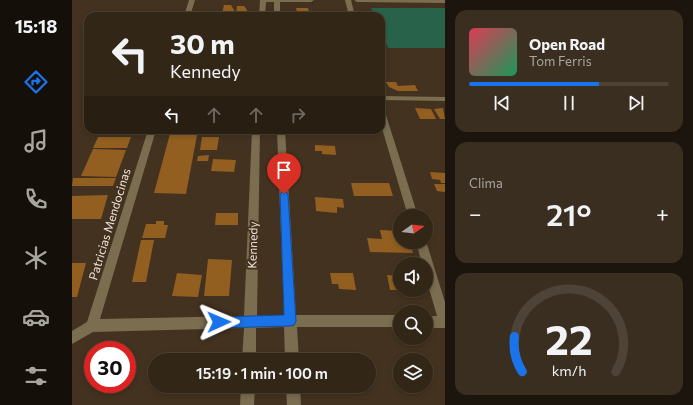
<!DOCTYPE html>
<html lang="es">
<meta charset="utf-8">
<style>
body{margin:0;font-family:Commissioner,sans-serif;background:#3a2e20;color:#f1f3f6;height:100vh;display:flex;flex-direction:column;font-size:15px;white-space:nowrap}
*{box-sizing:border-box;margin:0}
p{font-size:13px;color:#a8a5a1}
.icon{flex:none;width:22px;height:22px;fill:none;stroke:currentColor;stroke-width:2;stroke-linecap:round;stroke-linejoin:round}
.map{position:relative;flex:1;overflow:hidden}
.details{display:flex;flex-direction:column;gap:10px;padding:10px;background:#1c150d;width:248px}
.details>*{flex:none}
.hud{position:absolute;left:12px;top:12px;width:301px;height:122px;border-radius:12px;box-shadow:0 2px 6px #0003,0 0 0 1px #4d4336;background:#322617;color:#f1f3f6;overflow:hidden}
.needle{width:26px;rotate:76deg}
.buttons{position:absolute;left:321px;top:209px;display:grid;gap:8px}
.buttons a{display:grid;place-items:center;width:40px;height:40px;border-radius:50%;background:#322617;box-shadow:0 2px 6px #0003,0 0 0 1px #4d4336;font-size:20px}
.speed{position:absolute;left:12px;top:341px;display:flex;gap:8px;font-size:20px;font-weight:700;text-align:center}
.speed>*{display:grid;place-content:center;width:52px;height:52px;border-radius:50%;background:#322617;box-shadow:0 2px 6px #0003,0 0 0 1px #4d4336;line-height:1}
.speed .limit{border:6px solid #d22;background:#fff;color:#111}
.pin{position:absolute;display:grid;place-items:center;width:34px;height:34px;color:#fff;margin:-41px -17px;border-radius:50% 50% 50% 0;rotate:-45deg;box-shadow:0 0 4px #0007}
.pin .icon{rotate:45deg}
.me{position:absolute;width:44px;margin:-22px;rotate:89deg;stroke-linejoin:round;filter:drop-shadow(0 0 3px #0008)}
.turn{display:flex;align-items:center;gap:14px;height:84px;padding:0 20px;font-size:18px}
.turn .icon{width:52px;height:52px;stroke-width:2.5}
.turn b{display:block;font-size:28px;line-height:34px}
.lanes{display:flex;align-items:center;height:38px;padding:0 20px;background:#0003;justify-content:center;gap:20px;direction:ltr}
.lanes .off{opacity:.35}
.big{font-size:30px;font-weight:600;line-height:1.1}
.details .widget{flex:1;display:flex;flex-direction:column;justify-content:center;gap:6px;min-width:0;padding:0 14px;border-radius:12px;background:#3a2e20}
.details .dial{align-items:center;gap:0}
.dial svg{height:104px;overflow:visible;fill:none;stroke:#4d4336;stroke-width:7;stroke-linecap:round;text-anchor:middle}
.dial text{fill:#f1f3f6;stroke:none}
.song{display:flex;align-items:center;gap:12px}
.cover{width:48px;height:48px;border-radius:6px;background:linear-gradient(135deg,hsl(350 70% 55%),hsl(150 70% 35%))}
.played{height:4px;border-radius:2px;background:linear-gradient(90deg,#1a73e8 65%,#4d4336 65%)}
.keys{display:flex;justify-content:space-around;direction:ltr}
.heat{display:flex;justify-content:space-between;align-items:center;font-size:22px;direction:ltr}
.trip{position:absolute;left:76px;top:353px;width:228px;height:40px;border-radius:20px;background:#322617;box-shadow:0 2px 6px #0003,0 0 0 1px #4d4336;font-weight:600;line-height:40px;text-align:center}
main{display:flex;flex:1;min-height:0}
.menu{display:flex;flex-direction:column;width:72px;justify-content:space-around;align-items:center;background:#140f09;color:#a8a5a1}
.menu .icon{width:28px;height:28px}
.menu .selected{color:#1a73e8}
.menu b{font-size:18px;color:#f1f3f6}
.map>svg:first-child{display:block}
.green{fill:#29624a}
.building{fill:#925f20}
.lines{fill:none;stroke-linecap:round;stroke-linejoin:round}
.street{fill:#7a6d50;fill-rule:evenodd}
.route{fill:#1a73e8;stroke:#114b97}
.labels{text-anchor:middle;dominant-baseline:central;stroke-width:4;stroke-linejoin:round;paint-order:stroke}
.street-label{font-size:12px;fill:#ede2d7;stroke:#43321f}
</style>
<main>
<nav class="menu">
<b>15:18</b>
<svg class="icon selected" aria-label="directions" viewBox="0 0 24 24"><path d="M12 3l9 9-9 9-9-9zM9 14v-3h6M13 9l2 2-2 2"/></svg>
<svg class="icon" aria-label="music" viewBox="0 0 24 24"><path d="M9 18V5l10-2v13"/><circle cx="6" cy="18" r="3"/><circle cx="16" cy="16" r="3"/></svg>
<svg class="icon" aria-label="phone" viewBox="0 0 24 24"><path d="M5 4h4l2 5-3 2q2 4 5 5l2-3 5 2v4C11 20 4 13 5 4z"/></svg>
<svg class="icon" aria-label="climate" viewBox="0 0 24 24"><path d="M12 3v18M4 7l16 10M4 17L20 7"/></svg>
<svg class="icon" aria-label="car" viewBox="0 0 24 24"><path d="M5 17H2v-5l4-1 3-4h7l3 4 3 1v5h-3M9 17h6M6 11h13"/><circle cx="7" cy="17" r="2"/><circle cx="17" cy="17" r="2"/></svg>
<svg class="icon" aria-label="filters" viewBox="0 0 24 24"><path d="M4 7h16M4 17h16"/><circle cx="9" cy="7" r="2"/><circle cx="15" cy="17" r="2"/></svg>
</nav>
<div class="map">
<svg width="373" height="405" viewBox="0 0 373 405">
<rect width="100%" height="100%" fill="#43321f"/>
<path class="green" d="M 299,8 L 373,8 L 373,48 L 316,48 L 309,31 L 309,16 L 303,16 Z"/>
<path class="building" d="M 152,5 L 159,5 L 162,10 L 161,14 L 150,14 Z
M 165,6 L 172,6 L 175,10 L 174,14 L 164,14 Z
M 224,8 L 236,8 L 237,12 L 225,12 Z
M 314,82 L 324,82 L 326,86 L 343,85 L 346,91 L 326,91 L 317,87 Z
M 343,108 L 359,109 L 364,119 L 348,119 Z
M 371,108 L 373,119 L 368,119 L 362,109 Z
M 28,130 L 62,130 L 60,135 L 26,134 Z
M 99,130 L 126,130 L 114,194 L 82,193 Z
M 135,130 L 152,130 L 152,133 L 134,133 Z
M 26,137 L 59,137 L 55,148 L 21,148 Z
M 130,137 L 147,137 L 145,150 L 128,150 Z
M 243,145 L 263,146 L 264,155 L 250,154 L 250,151 L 243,151 Z
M 21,149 L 54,150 L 44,177 L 9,176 Z
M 137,155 L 136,161 L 125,161 L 126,156 Z
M 141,159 L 164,160 L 162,172 L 139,171 Z
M 358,172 L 373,173 L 373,183 L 369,183 L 368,180 L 360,179 Z
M 1,178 L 44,178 L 41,186 L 0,186 Z
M 279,183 L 317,183 L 321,196 L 282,196 Z
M 362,184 L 373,184 L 373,192 L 365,191 Z
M 36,195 L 29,219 L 0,219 L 0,196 Z
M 243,197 L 271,199 L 272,208 L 265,207 L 265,213 L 244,211 Z
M 144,213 L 166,213 L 166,225 L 143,225 Z
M 84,221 L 92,221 L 92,225 L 96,225 L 93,238 L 70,238 L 74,224 L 84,224 Z
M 308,230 L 328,231 L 328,242 L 338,242 L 341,253 L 298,252 L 295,238 L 310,239 Z
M 69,240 L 82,240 L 74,282 L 60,282 Z
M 136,259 L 160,260 L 157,296 L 132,296 Z
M 0,263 L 14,263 L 5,297 L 0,297 Z
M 105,273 L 130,275 L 126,297 L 100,296 Z
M 258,273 L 281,273 L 284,290 L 267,289 L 266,284 L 260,284 Z
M 315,275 L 328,276 L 328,290 L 318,290 Z
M 107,354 L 134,357 L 133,360 L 105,360 Z"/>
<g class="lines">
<path class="street" d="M 117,0 L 123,0 L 118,16 L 112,16 Z
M 188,0 L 242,0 L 239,2 L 208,2 L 208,16 L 202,16 L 202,2 L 194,2 L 193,16 L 187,16 Z
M 273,0 L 279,0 L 283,16 L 277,16 Z
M 282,0 L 373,0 L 373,3 L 285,2 Z
M 309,96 L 373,97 L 373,101 L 309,100 Z
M 309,109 L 313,112 L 346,216 L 336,216 L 309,125 Z
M 76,130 L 84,130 L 28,319 L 172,316 L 180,130 L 188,130 L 185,316 L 212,315 L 205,130 L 213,130 L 224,315 L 328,315 L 328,327 L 225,327 L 227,360 L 213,360 L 212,327 L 184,328 L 184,360 L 170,360 L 172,328 L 21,332 L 0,344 L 0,331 L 15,322 Z
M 354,241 L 373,302 L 373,328 L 354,328 L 354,316 L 365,316 L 354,278 L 354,264 L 350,264 L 344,242 Z
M 169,386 L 183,386 L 182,405 L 168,405 Z
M 214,386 L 228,386 L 229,405 L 215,405 Z"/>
</g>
<path class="route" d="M 212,190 L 216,194 L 224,321 L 222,325 L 218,326 L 147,328 L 143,327 L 141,322 L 143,318 L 147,317 L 212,315 L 208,194 Z"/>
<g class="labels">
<g class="street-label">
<text transform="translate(37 224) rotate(-73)">Patricias Mendocinas</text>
<text transform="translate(180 245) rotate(-88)">Kennedy</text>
</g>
</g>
</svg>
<div class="buttons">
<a><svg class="needle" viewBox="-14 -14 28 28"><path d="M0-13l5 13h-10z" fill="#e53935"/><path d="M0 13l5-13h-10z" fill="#a8a5a1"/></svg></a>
<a><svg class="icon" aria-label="sound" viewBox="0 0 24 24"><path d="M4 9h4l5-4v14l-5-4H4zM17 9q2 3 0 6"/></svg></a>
<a><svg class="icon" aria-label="search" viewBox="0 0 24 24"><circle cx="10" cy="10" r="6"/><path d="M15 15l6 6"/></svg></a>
<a><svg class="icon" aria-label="layers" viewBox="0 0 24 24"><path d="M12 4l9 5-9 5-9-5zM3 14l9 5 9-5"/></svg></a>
</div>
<div class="speed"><div class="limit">30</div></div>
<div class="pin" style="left:212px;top:194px;background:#d93025"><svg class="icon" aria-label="arrive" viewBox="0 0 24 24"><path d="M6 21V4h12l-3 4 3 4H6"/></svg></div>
<svg class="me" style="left:147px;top:322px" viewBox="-20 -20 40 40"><path d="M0-17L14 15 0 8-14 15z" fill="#1a73e8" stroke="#fff" stroke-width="4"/></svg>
<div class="trip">15:19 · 1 min · 100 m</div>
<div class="hud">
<div class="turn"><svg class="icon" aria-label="left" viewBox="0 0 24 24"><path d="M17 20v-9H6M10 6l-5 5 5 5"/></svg><div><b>30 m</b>Kennedy</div></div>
<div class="lanes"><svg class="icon" aria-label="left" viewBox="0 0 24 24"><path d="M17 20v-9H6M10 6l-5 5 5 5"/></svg><svg class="icon off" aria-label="ahead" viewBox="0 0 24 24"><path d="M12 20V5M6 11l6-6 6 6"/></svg><svg class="icon off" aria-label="ahead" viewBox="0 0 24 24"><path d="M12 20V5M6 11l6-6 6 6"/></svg><svg class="icon off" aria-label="right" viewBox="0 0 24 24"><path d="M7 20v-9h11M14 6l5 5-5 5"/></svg></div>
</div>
</div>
<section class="details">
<div class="widget">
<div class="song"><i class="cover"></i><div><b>Open Road</b><p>Tom Ferris</p></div></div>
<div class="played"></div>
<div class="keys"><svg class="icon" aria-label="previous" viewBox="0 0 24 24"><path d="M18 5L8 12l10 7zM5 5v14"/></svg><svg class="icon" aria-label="pause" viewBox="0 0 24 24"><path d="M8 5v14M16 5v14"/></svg><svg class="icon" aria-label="next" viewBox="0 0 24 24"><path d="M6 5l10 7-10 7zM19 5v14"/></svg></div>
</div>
<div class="widget"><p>Clima</p>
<div class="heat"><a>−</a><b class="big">21°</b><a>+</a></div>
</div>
<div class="widget dial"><svg viewBox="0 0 100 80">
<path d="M14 69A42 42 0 1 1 86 69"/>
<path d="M14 69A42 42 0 0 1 8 42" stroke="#1a73e8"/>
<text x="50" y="56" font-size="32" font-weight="700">22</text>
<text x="50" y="72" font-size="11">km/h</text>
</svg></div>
</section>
</main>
